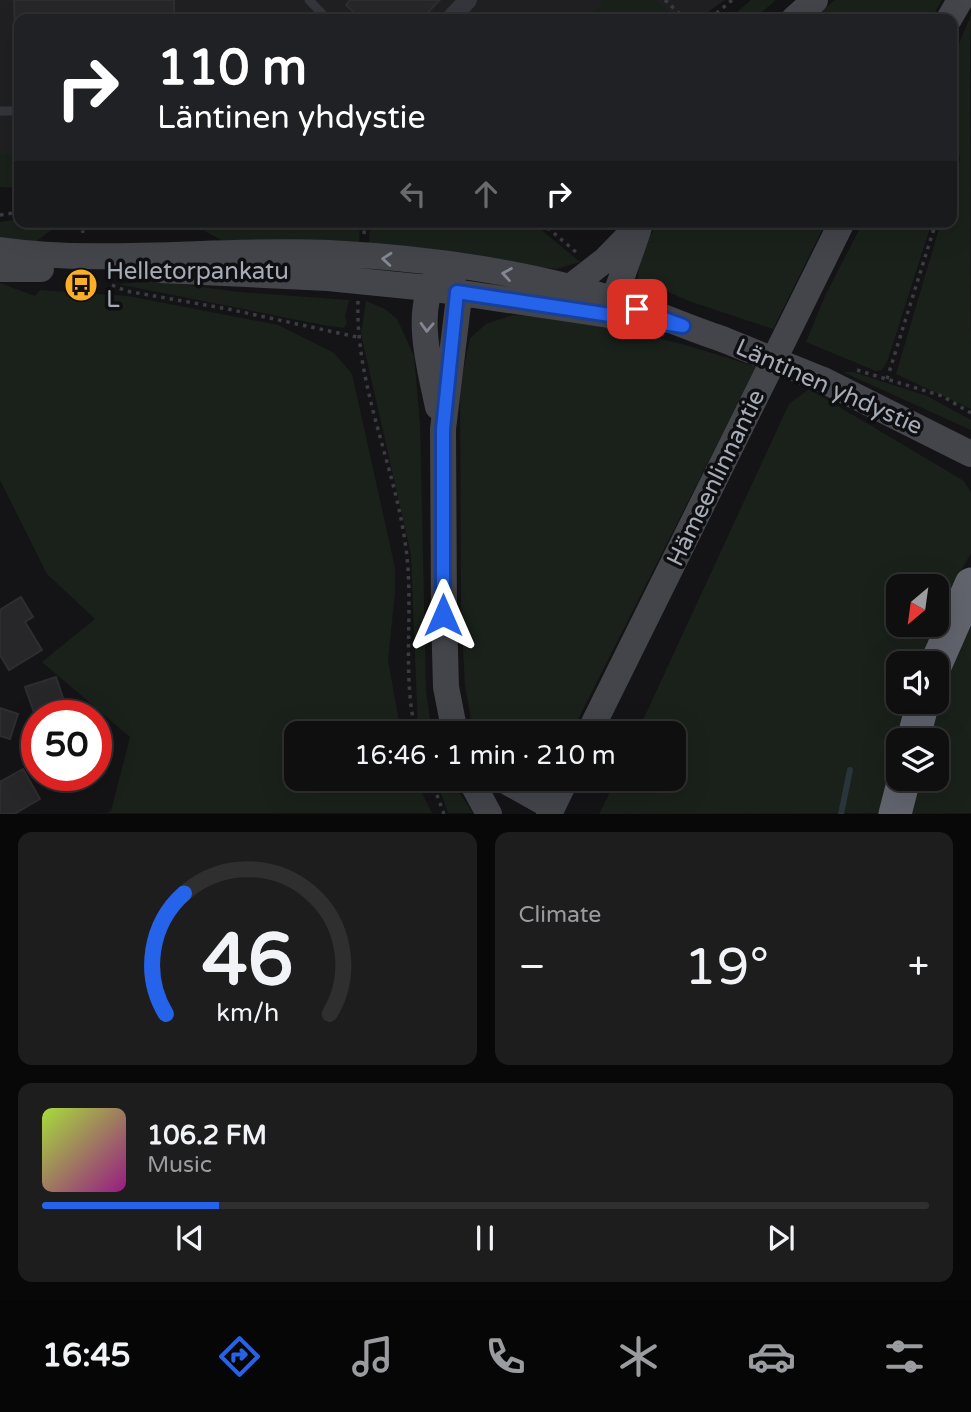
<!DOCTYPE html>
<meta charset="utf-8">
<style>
body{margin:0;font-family:"Varela Round",sans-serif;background:#1d1d1e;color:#f1f3f6;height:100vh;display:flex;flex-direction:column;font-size:26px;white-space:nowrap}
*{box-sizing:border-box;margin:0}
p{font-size:23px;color:#9b9c9f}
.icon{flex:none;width:38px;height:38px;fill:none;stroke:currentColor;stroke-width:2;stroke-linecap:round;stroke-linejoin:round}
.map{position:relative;height:814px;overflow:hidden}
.side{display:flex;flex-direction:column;gap:18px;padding:18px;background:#080809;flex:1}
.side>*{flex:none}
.banner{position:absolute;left:14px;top:14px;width:943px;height:214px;border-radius:14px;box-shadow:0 7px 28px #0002,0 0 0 2px #2f2f30;background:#202124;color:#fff;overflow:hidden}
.needle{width:46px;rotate:209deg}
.fabs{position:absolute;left:886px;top:574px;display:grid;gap:14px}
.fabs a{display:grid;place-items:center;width:63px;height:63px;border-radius:14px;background:#0f0f10;box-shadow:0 7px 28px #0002,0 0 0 2px #2f2f30;font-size:35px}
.speed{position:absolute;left:21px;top:700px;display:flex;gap:14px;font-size:35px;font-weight:700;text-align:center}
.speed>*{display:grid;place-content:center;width:91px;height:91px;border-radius:50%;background:#0f0f10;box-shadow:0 7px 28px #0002,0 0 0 2px #2f2f30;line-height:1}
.speed .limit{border:10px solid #d22;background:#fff;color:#111}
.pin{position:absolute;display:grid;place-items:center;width:60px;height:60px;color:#fff;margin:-30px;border-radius:14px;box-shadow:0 4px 10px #0006}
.me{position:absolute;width:77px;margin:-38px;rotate:0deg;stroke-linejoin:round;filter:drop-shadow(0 0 5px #0008)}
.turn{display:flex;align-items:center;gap:24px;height:147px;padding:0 28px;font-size:32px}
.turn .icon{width:91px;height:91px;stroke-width:2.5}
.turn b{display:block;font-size:49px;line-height:60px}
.lanes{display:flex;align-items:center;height:66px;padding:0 28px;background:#0003;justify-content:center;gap:35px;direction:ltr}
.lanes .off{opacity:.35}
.big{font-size:52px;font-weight:600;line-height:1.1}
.side .widget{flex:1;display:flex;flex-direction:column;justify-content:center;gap:10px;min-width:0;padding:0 24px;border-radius:14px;background:#1d1d1e}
.side .dial{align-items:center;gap:0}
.dial svg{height:182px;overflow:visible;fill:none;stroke:#2f2f30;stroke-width:7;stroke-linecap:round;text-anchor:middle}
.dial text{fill:#f1f3f6;stroke:none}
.song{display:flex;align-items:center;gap:21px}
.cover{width:84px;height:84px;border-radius:10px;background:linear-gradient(135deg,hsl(80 70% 55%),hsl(310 70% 35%))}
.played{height:7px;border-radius:4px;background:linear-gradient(90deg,#2563eb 20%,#2f2f30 20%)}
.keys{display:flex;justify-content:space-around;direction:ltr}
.heat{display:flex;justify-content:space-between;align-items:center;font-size:38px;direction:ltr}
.side .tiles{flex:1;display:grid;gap:18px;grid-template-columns:1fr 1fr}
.widget:last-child{grid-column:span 2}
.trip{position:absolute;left:284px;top:721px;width:402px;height:70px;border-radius:14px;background:#0f0f10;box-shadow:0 7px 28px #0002,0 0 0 2px #2f2f30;font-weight:600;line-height:70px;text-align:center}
.tab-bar{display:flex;height:112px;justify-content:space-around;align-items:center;background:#060606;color:#9b9c9f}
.tab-bar .icon{width:49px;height:49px}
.tab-bar .active{color:#2563eb}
.tab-bar b{font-size:32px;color:#f1f3f6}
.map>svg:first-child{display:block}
.built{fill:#202023}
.green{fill:#1a211b}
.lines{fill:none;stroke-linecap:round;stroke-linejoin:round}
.stream{stroke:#2a343b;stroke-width:6}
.building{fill:#27272a;stroke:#2e2e32;stroke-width:2}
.path{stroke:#3b3d42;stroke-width:3.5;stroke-dasharray:3.5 5;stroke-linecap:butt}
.service{stroke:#35363b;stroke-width:9}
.minor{stroke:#35363b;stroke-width:18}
.secondary{stroke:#43454b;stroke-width:26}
.motorway{stroke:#61646d;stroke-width:33}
.secondary-bridge{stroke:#43454b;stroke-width:26}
.oneway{stroke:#838791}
.route-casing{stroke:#184099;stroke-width:18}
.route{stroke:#2563eb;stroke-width:12}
.labels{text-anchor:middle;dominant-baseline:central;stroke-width:7;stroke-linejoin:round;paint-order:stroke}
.poi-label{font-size:24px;fill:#a5abb7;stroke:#0f0f11;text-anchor:start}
.street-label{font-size:24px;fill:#a5abb7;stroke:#0f0f11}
</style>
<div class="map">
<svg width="971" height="814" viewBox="0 0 971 814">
<rect width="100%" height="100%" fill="#141416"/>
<path class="built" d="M 0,0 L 725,0 L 698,19 L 19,19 L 19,161 L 0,161 Z"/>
<path class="green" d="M 600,0 L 655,0 L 677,19 L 603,19 L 594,13 L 603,3 Z
M 751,0 L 776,0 L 754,19 L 729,19 Z
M 835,0 L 942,0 L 931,19 L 812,19 Z
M 971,15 L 970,46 L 971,409 L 896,374 L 941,222 L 952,222 L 952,186 L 960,159 L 952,137 L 952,60 Z
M 0,154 L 19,154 L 19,188 L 0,187 Z
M 19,219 L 19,222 L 62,222 L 34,243 L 0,241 L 0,222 Z
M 188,222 L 360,222 L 359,244 L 225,242 Z
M 370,222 L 532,222 L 580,262 L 556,269 L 369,245 Z
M 657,222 L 826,222 L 773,329 L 689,301 L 638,279 L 640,259 Z
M 863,222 L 932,222 L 887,362 L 882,370 L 876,371 L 806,342 L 825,296 Z
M 157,281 L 239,292 L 349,300 L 345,317 L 347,322 L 344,328 L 323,325 L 118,284 Z
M 0,283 L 35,296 L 40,290 L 128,296 L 278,325 L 334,353 L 352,374 L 395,568 L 395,592 L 388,660 L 401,733 L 296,733 L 296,779 L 415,779 L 432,813 L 107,813 L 111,811 L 130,737 L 42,662 L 95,619 L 47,574 L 0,480 Z
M 366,301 L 385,309 L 397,319 L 414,356 L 420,423 L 426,691 L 432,733 L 420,733 L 418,729 L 411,554 L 361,334 Z
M 513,315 C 595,319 679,341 756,367 L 571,733 L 478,733 L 471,719 L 465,685 L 461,609 L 460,387 L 470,338 L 486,324 Z
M 843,372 L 853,372 L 927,396 L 971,420 L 971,430 Z
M 809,389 L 964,481 L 971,493 L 971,553 L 936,616 L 936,586 L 898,586 L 898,625 L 933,625 L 920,663 L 898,663 L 898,702 L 909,702 L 881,813 L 599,814 L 617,779 L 674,779 L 674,733 L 637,733 L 789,404 Z
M 971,603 L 971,813 L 903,814 L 911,779 L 936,779 L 936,740 L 921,740 L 936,702 L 936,686 L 943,663 Z
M 436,779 L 450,779 L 473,813 L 448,813 Z"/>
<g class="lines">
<path class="stream" d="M 841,814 L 850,770"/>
</g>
<path class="building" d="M 14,0 L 174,0 L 174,19 L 19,19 L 17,81 Z
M 350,0 L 440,0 L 421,19 L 361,19 L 346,5 Z
M 21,597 L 33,617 L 25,622 L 42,650 L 9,670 L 0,655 L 0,610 Z
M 56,677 L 69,716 L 37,716 L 37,721 L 25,687 Z
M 0,708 L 18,714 L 10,739 L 0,736 Z
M 23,769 L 40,799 L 14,814 L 0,814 L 0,782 Z"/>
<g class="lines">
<path class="path" d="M 665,0 L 685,19
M 710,19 L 732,0
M 952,148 L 955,159 L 952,172
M 0,215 L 19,212
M 81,222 L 83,233
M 541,222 L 577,253
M 364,234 L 365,222
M 112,285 L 126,291 L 228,309 L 357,337
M 358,301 C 355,388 398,471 407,557 C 413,615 402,677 416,733
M 857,370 L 942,396 L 971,413
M 887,379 L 936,222
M 431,779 L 444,814"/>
<path class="service" d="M 309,0 L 327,19
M 0,111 L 19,111"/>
<path class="minor" d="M 450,19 L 468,0"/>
<path class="secondary" d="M 794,19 L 815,0
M 949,19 L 960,0
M 0,250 C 107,265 221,248 329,253 C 424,258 522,271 612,299 C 649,310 685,327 722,339
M 0,269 L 41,269
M 160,270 L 328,278 L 428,288 L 629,318
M 437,275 C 413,310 430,368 438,407
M 449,275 L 457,292 L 458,305 L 443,429 L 444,615 L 446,687 L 455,733
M 569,288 L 605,260 L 642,222
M 614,299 L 638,231
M 823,380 L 971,454
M 589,733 L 842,222
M 470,779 L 489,814
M 502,779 L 552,807
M 549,814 L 566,779"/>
<path class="motorway" d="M 936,664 L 971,584
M 913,740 L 923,702
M 895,814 L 904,779"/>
<path class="secondary-bridge" d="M 722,339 L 823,380"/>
</g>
<defs><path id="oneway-chevron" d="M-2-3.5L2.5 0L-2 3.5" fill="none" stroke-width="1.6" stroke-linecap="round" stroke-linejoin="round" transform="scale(1.75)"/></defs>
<g class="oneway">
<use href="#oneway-chevron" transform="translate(387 259) rotate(-175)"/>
<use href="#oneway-chevron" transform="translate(507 274) rotate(-171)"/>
<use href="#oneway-chevron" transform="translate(427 327) rotate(92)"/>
</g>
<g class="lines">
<defs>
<path id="route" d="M 443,615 L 443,429 L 457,292 L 683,326 L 637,309"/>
</defs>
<use href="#route" class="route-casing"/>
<use href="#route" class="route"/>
</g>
<defs>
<symbol id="bus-disc" viewBox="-11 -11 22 22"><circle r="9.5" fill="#fcae26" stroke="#0f0f11"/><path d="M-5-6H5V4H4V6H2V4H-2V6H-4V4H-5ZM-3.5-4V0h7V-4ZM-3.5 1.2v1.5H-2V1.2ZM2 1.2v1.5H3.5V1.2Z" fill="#111"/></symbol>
</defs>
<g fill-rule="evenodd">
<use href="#bus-disc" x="62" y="266" width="38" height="38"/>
</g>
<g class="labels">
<g class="poi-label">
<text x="106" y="271">Helletorpankatu<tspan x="106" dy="28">L</tspan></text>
</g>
<g class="street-label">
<text transform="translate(829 387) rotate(24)">Läntinen yhdystie</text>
<text transform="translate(716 478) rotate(-64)">Hämeenlinnantie</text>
</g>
</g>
</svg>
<div class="fabs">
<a><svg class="needle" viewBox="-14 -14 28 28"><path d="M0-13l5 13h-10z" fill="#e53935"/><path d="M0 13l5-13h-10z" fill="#9b9c9f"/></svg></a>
<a><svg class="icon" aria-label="sound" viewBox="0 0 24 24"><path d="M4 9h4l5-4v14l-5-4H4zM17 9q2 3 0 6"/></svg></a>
<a><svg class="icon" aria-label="layers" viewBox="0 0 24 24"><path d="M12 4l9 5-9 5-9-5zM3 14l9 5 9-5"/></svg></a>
</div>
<div class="speed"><div class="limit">50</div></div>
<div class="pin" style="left:637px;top:309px;background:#d93025"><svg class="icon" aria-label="arrive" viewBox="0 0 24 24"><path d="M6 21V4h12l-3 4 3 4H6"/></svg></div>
<svg class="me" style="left:443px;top:615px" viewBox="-20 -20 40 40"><path d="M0-17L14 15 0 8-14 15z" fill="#2563eb" stroke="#fff" stroke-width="4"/></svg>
<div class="trip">16:46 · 1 min · 210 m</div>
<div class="banner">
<div class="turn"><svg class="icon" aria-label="right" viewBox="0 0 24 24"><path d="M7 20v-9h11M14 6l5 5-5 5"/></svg><div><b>110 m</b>Läntinen yhdystie</div></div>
<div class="lanes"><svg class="icon off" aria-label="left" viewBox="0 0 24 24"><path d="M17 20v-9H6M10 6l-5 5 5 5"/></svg><svg class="icon off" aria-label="ahead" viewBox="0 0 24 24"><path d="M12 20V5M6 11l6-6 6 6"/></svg><svg class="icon" aria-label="right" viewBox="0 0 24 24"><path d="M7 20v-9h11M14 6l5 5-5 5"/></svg></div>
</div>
</div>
<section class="side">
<div class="tiles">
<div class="widget dial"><svg viewBox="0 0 100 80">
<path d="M14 69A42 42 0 1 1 86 69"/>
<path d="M14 69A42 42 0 0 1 22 16" stroke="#2563eb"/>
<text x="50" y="56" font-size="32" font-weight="700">46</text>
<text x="50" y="72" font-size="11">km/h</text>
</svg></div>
<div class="widget"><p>Climate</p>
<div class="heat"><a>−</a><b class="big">19°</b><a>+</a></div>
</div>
<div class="widget">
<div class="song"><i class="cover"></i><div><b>106.2 FM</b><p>Music</p></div></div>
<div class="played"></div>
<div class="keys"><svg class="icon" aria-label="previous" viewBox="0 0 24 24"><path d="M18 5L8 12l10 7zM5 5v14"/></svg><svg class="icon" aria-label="pause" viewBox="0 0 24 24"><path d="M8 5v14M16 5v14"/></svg><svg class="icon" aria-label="next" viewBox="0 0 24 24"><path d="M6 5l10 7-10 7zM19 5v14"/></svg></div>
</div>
</div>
</section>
<nav class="tab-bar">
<b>16:45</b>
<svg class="icon active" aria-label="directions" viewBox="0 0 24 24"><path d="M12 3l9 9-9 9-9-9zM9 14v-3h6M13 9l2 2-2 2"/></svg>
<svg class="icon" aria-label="music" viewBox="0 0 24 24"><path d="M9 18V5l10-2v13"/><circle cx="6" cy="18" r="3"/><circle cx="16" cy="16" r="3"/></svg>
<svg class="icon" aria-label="phone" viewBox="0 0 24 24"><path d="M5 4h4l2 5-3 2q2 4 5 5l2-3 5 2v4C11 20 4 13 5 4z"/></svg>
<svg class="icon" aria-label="climate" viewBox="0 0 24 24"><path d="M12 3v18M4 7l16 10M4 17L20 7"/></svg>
<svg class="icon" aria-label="car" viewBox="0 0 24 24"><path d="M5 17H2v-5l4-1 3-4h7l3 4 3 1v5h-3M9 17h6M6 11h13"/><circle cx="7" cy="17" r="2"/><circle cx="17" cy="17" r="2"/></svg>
<svg class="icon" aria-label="filters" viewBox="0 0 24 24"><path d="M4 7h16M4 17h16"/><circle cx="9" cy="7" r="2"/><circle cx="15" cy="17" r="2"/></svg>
</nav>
